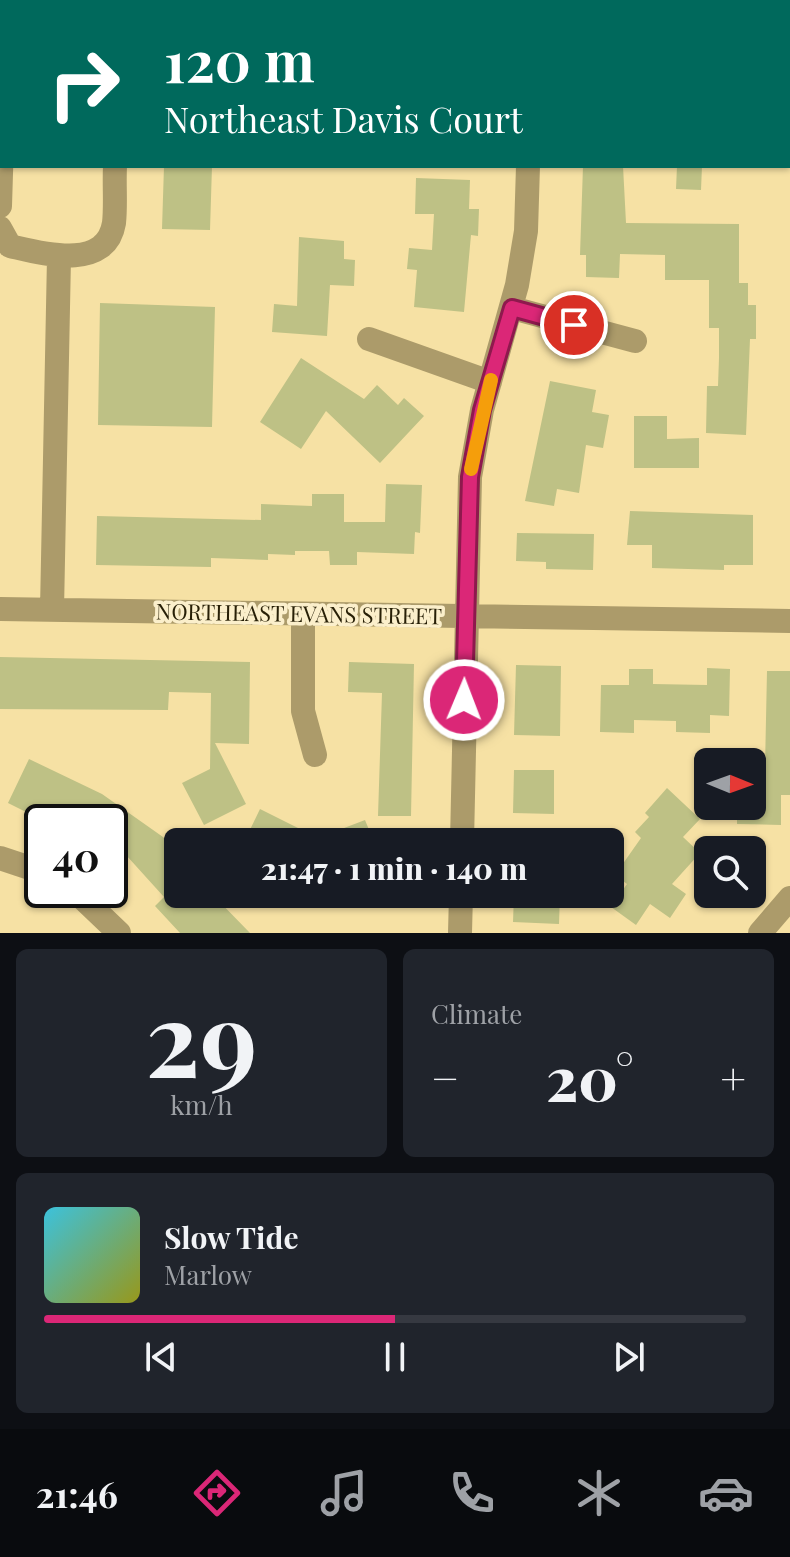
<!DOCTYPE html>
<meta charset="utf-8">
<style>
body{margin:0;font-family:"Playfair Display",serif;background:#20242c;color:#f1f3f6;height:100vh;display:flex;flex-direction:column;font-size:30px;white-space:nowrap}
*{box-sizing:border-box;margin:0}
p{font-size:26px;color:#9ea1a6}
.icon{flex:none;width:44px;height:44px;fill:none;stroke:currentColor;stroke-width:2;stroke-linecap:round;stroke-linejoin:round}
.map{position:relative;height:933px;overflow:hidden}
.drawer{display:flex;flex-direction:column;gap:16px;padding:16px;background:#0d0f14;flex:1}
.drawer>*{flex:none}
.hud{position:absolute;left:0px;top:0px;width:790px;height:168px;box-shadow:0 2px 6px #0004;background:#00695c;color:#fff;overflow:hidden}
.needle{width:52px;rotate:91deg}
.buttons{position:absolute;left:694px;top:748px;display:grid;gap:16px}
.buttons a{display:grid;place-items:center;width:72px;height:72px;border-radius:12px;background:#171b24;box-shadow:0 2px 6px #0004;font-size:40px}
.speed{position:absolute;left:24px;top:804px;display:flex;gap:16px;font-size:40px;font-weight:700;text-align:center}
.speed>*{display:grid;place-content:center;width:104px;height:104px;border-radius:50%;background:#171b24;box-shadow:0 2px 6px #0004;line-height:1}
.speed .limit{border:4px solid #111;border-radius:12px;background:#fff;color:#111}
.pin{position:absolute;display:grid;place-items:center;width:68px;height:68px;color:#fff;margin:-34px;border:4px solid #fff;border-radius:50%;box-shadow:0 2px 8px #0007}
.me{position:absolute;width:88px;margin:-44px;rotate:1deg;stroke-linejoin:round;filter:drop-shadow(0 0 6px #0008)}
.turn{display:flex;align-items:center;gap:28px;height:168px;padding:0 32px;font-size:36px}
.turn .icon{width:104px;height:104px;stroke-width:2.5}
.turn b{display:block;font-size:56px;line-height:68px}
.big{font-size:60px;font-weight:800;line-height:1.1}
.drawer .card{flex:1;display:flex;flex-direction:column;justify-content:center;gap:12px;min-width:0;padding:0 28px;border-radius:12px;background:#20242c}
.drawer .dial{align-items:center;gap:0}
.dial b{font-size:104px;line-height:1}
.song{display:flex;align-items:center;gap:24px}
.cover{width:96px;height:96px;border-radius:12px;background:linear-gradient(135deg,hsl(190 70% 55%),hsl(60 70% 35%))}
.played{height:8px;border-radius:4px;background:linear-gradient(90deg,#db2777 50%,#363941 50%)}
.keys{display:flex;justify-content:space-around;direction:ltr}
.heat{display:flex;justify-content:space-between;align-items:center;font-size:44px;direction:ltr}
.drawer .tiles{flex:1;display:grid;gap:16px;grid-template-columns:1fr 1fr}
.card:last-child{grid-column:span 2}
.trip{position:absolute;left:164px;top:828px;width:460px;height:80px;border-radius:12px;background:#171b24;box-shadow:0 2px 6px #0004;font-weight:800;line-height:80px;text-align:center}
.menu{display:flex;height:128px;justify-content:space-around;align-items:center;background:#090b0e;color:#9ea1a6}
.menu .icon{width:56px;height:56px}
.menu .selected{color:#db2777}
.menu b{font-size:36px;color:#f1f3f6}
.map>svg:first-child{display:block}
.green{fill:#eaa89b}
.building{fill:#bec185}
.lines{fill:none;stroke-linecap:round;stroke-linejoin:round}
.minor{stroke:#ac9b6a;stroke-width:24}
.major{stroke:#736028;stroke-width:24}
.route-casing{stroke:#8e194d;stroke-width:20}
.route{stroke:#db2777;stroke-width:14}
.slow{stroke:#f59e0b;stroke-width:14}
.labels{text-anchor:middle;dominant-baseline:central;stroke-width:7;stroke-linejoin:round;paint-order:stroke}
.street-label{font-size:22px;fill:#271f06;stroke:#fbefcb}
</style>
<div class="map">
<svg width="790" height="933" viewBox="0 0 790 933">
<rect width="100%" height="100%" fill="#f6e1a4"/>
<path class="green" d="M 205,0 L 790,0 L 790,72 L 788,2 Z"/>
<path class="building" d="M 164,166 L 212,166 L 210,230 L 162,229 Z
M 583,166 L 623,166 L 626,223 L 739,224 L 739,283 L 748,283 L 748,305 L 756,305 L 756,339 L 750,339 L 746,435 L 706,433 L 707,386 L 718,386 L 719,358 L 719,328 L 709,328 L 709,280 L 665,280 L 665,255 L 620,254 L 619,278 L 586,277 L 586,255 L 580,255 Z
M 677,166 L 702,166 L 701,190 L 676,189 Z
M 416,178 L 470,180 L 469,209 L 479,209 L 478,236 L 471,235 L 464,312 L 414,307 L 417,270 L 407,269 L 409,248 L 432,250 L 434,214 L 415,214 Z
M 299,237 L 344,241 L 344,259 L 355,260 L 354,286 L 330,285 L 327,336 L 272,332 L 274,304 L 297,306 Z
M 100,303 L 215,307 L 212,427 L 98,425 Z
M 301,358 L 364,399 L 377,385 L 398,405 L 404,398 L 424,416 L 380,463 L 326,411 L 301,449 L 260,422 Z
M 550,381 L 596,390 L 592,412 L 609,415 L 603,448 L 586,445 L 579,493 L 557,489 L 554,506 L 525,501 Z
M 634,416 L 667,416 L 667,439 L 699,438 L 699,468 L 634,468 Z
M 386,484 L 422,485 L 420,533 L 415,532 L 414,554 L 357,552 L 357,565 L 330,565 L 329,551 L 295,551 L 295,555 L 268,554 L 268,560 L 211,558 L 211,567 L 96,565 L 97,516 L 261,520 L 261,504 L 312,506 L 312,494 L 344,494 L 344,522 L 385,522 Z
M 630,511 L 753,515 L 753,565 L 724,565 L 724,570 L 652,568 L 652,545 L 627,545 Z
M 517,533 L 594,534 L 593,570 L 546,569 L 546,562 L 516,561 Z
M 0,657 L 250,662 L 249,744 L 215,743 L 246,804 L 204,825 L 182,783 L 210,769 L 211,693 L 169,692 L 168,710 L 0,709 Z
M 349,662 L 414,664 L 411,816 L 378,816 L 382,693 L 348,692 Z
M 516,665 L 561,666 L 560,736 L 514,735 Z
M 707,668 L 730,669 L 729,716 L 710,715 L 710,733 L 676,732 L 676,721 L 634,720 L 634,733 L 600,732 L 601,685 L 629,685 L 629,669 L 653,669 L 653,684 L 707,685 Z
M 767,671 L 790,671 L 790,795 L 781,795 L 781,825 L 737,824 L 737,806 L 752,806 L 752,767 L 765,767 Z
M 29,759 L 102,794 L 163,837 L 178,854 L 178,894 L 212,894 L 250,933 L 180,933 L 155,906 L 164,897 L 126,855 L 110,877 L 110,822 L 46,822 L 8,803 Z
M 514,770 L 554,770 L 554,814 L 513,813 Z
M 667,788 L 700,819 L 683,837 L 700,853 L 672,884 L 686,894 L 670,918 L 650,904 L 636,925 L 611,907 L 627,884 L 615,875 L 641,838 L 635,832 L 649,817 L 645,813 Z
M 260,809 L 318,838 L 365,820 L 374,842 L 258,842 L 247,836 Z
M 514,894 L 560,894 L 559,924 L 513,922 Z"/>
<g class="lines">
<path class="minor" d="M 0,206 L 2,141
M 0,228 L 10,246 C 41,253 106,272 114,223 C 116,205 114,185 115,166
M 512,308 L 635,341
M 369,339 L 490,382
M 0,609 L 790,621
M 52,610 L 59,257
M 303,614 L 303,711 L 315,755
M 462,842 L 470,477 L 482,410 L 517,285 L 526,231 L 528,166
M 0,858 L 42,872
M 74,890 L 119,933
M 460,933 L 461,894
M 760,933 L 790,898"/>
<path class="major" d="M 195,0 L 201,2
M 788,75 L 790,75"/>
</g>
<g class="lines">
<defs>
<path id="route" d="M 464,700 L 470,477 L 482,410 L 512,308 L 574,325"/>
</defs>
<use href="#route" class="route-casing"/>
<use href="#route" class="route"/>
<path class="slow" d="M 471,469 L 491,380"/>
</g>
<g class="labels">
<g class="street-label">
<text transform="translate(299 613) rotate(1)">NORTHEAST EVANS STREET</text>
</g>
</g>
</svg>
<div class="buttons">
<a><svg class="needle" viewBox="-14 -14 28 28"><path d="M0-13l5 13h-10z" fill="#e53935"/><path d="M0 13l5-13h-10z" fill="#9ea1a6"/></svg></a>
<a><svg class="icon" aria-label="search" viewBox="0 0 24 24"><circle cx="10" cy="10" r="6"/><path d="M15 15l6 6"/></svg></a>
</div>
<div class="speed"><div class="limit">40</div></div>
<div class="pin" style="left:574px;top:325px;background:#d93025"><svg class="icon" aria-label="arrive" viewBox="0 0 24 24"><path d="M6 21V4h12l-3 4 3 4H6"/></svg></div>
<svg class="me" style="left:464px;top:700px" viewBox="-20 -20 40 40"><circle r="17" fill="#db2777" stroke="#fff" stroke-width="3"/><path d="M0-11L8 9 0 5-8 9z" fill="#fff"/></svg>
<div class="trip">21:47 · 1 min · 140 m</div>
<div class="hud">
<div class="turn"><svg class="icon" aria-label="right" viewBox="0 0 24 24"><path d="M7 20v-9h11M14 6l5 5-5 5"/></svg><div><b>120 m</b>Northeast Davis Court</div></div>
</div>
</div>
<section class="drawer">
<div class="tiles">
<div class="card dial"><b>29</b><p>km/h</p></div>
<div class="card"><p>Climate</p>
<div class="heat"><a>−</a><b class="big">20°</b><a>+</a></div>
</div>
<div class="card">
<div class="song"><i class="cover"></i><div><b>Slow Tide</b><p>Marlow</p></div></div>
<div class="played"></div>
<div class="keys"><svg class="icon" aria-label="previous" viewBox="0 0 24 24"><path d="M18 5L8 12l10 7zM5 5v14"/></svg><svg class="icon" aria-label="pause" viewBox="0 0 24 24"><path d="M8 5v14M16 5v14"/></svg><svg class="icon" aria-label="next" viewBox="0 0 24 24"><path d="M6 5l10 7-10 7zM19 5v14"/></svg></div>
</div>
</div>
</section>
<nav class="menu">
<b>21:46</b>
<svg class="icon selected" aria-label="directions" viewBox="0 0 24 24"><path d="M12 3l9 9-9 9-9-9zM9 14v-3h6M13 9l2 2-2 2"/></svg>
<svg class="icon" aria-label="music" viewBox="0 0 24 24"><path d="M9 18V5l10-2v13"/><circle cx="6" cy="18" r="3"/><circle cx="16" cy="16" r="3"/></svg>
<svg class="icon" aria-label="phone" viewBox="0 0 24 24"><path d="M5 4h4l2 5-3 2q2 4 5 5l2-3 5 2v4C11 20 4 13 5 4z"/></svg>
<svg class="icon" aria-label="climate" viewBox="0 0 24 24"><path d="M12 3v18M4 7l16 10M4 17L20 7"/></svg>
<svg class="icon" aria-label="car" viewBox="0 0 24 24"><path d="M5 17H2v-5l4-1 3-4h7l3 4 3 1v5h-3M9 17h6M6 11h13"/><circle cx="7" cy="17" r="2"/><circle cx="17" cy="17" r="2"/></svg>
</nav>
